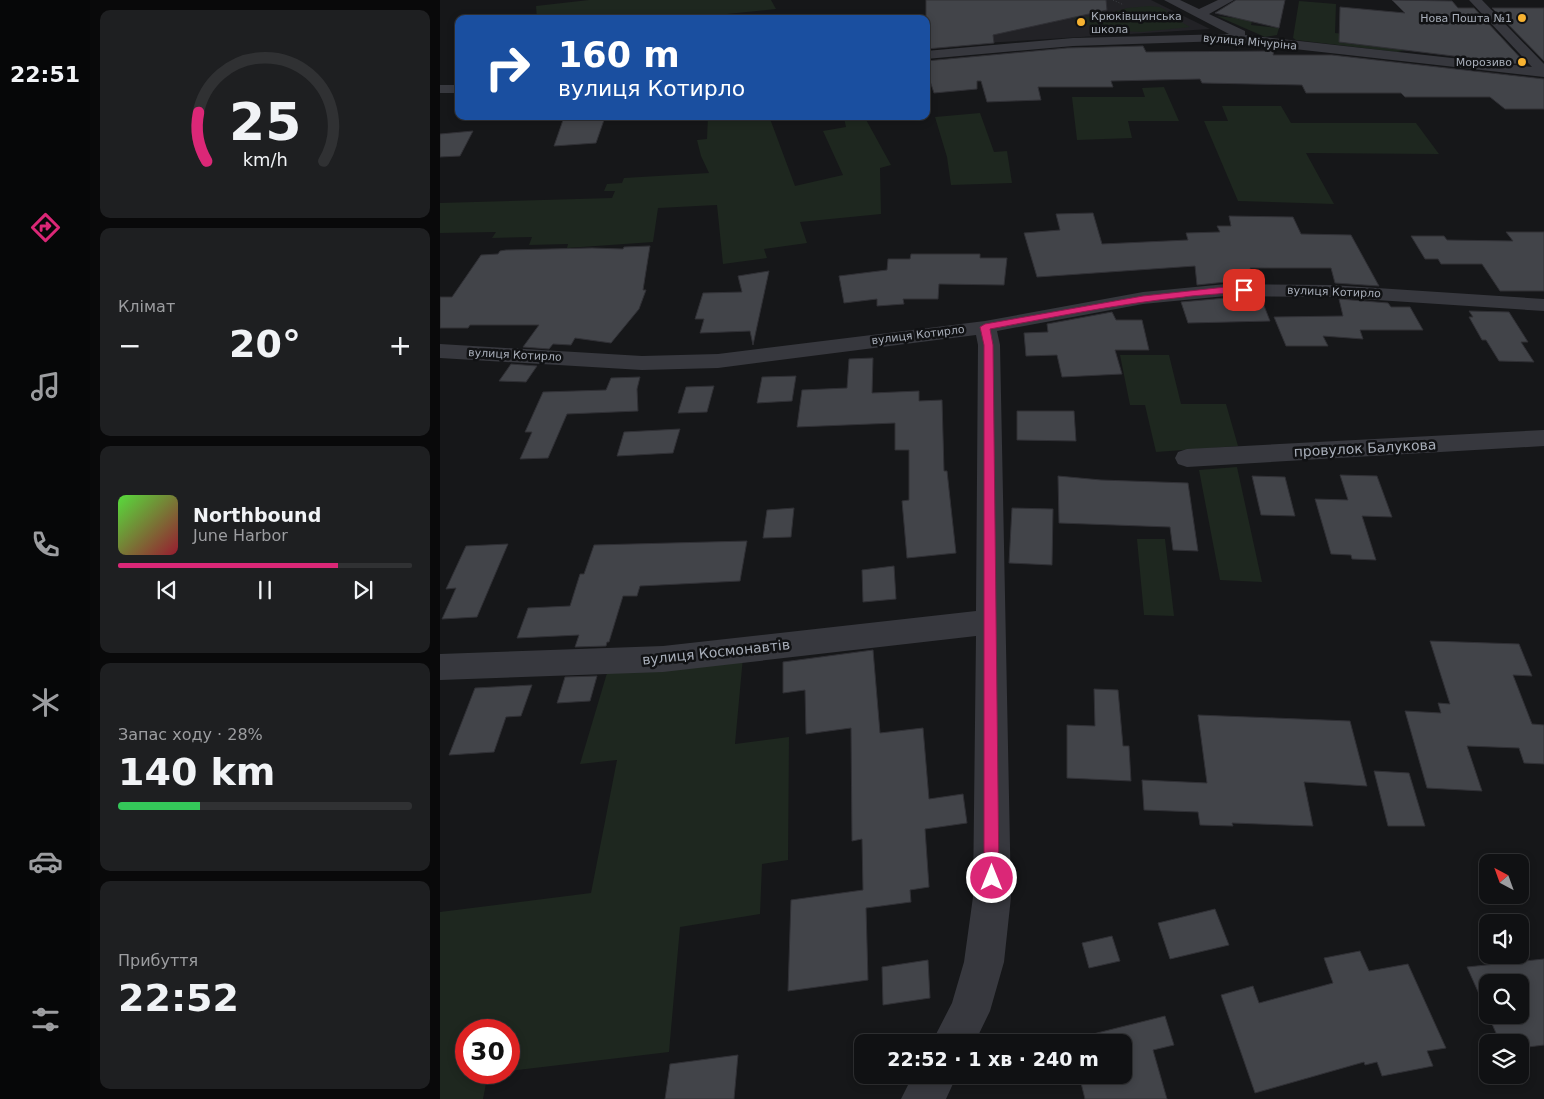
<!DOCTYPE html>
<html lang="uk">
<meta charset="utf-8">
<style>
body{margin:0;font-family:"DejaVu Sans",sans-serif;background:#1e1f21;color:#f1f3f6;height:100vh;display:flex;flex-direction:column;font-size:19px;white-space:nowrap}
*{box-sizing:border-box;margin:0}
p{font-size:16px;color:#9c9da0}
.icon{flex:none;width:28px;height:28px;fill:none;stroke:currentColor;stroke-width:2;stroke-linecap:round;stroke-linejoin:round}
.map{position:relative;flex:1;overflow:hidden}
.panel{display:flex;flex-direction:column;gap:10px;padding:10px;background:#09090a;width:350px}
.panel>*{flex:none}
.hud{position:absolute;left:15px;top:15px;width:475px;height:105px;border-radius:10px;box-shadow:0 2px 8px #0003,0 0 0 1px #303133;background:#1a4fa0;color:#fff;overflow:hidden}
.needle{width:32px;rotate:319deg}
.controls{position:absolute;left:1039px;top:854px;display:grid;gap:10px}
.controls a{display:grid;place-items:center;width:50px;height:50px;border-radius:10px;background:#101113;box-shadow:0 2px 8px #0003,0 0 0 1px #303133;font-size:25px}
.speed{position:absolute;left:15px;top:1019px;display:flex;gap:10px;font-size:25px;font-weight:700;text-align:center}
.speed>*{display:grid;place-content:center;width:65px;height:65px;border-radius:50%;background:#101113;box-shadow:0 2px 8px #0003,0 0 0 1px #303133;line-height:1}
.speed .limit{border:8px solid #d22;background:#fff;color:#111}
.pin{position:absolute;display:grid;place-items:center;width:42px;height:42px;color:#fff;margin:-21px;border-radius:10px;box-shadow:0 2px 8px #0006}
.me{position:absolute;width:55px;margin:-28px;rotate:0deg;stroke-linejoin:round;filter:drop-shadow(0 0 4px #0008)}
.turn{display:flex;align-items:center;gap:18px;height:105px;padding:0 20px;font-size:22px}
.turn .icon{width:65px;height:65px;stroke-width:2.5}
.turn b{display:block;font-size:35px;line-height:42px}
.big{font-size:38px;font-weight:600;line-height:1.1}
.panel .tile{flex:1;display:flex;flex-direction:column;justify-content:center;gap:8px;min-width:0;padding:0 18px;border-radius:10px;background:#1e1f21}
.panel .dial{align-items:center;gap:0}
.dial svg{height:130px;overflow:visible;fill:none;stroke:#303133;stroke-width:7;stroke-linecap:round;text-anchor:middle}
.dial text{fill:#f1f3f6;stroke:none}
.song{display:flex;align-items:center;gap:15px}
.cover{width:60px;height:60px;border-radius:8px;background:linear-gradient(135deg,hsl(110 70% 55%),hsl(350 70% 35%))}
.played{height:5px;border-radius:2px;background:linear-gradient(90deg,#db2777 75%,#303133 75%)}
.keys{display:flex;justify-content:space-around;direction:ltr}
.heat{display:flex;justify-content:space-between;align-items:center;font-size:28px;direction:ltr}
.charge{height:8px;border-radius:4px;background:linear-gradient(90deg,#34c759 28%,#303133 0)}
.trip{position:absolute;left:414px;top:1034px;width:278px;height:50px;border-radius:10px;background:#101113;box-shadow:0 2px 8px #0003,0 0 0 1px #303133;font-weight:600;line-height:50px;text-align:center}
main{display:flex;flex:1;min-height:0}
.tab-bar{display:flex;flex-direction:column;width:90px;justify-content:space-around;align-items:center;background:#060708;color:#9c9da0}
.tab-bar .icon{width:35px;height:35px}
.tab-bar .selected{color:#db2777}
.tab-bar b{font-size:22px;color:#f1f3f6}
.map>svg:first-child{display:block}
.built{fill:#222226}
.green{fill:#1e271f}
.building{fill:#424449;stroke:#303035}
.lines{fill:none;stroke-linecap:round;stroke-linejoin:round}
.path{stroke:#3d4045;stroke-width:1;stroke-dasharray:1 2;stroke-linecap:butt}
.minor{fill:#37383e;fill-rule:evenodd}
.route{fill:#db2777;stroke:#8e194d}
.poi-dot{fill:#f7b231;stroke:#111214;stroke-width:2}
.labels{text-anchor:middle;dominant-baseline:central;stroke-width:5;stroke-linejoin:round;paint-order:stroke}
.far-poi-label{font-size:11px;fill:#a8aeb9;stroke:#111214;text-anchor:end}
.far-street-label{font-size:11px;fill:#a8aeb9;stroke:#111214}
.street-label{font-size:14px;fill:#a8aeb9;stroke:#111214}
</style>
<main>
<nav class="tab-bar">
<b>22:51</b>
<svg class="icon selected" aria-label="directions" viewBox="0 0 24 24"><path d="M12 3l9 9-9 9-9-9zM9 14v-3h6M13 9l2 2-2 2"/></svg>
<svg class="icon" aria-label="music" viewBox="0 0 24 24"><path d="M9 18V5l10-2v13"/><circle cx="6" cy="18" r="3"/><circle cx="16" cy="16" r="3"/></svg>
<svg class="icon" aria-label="phone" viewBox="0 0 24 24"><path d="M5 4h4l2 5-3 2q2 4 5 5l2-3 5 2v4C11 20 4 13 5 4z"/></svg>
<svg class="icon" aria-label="climate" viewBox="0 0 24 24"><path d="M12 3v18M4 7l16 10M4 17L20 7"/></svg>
<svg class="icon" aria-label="car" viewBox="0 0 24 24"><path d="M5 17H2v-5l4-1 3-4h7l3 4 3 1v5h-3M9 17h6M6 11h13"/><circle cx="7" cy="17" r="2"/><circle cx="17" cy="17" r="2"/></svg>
<svg class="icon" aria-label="filters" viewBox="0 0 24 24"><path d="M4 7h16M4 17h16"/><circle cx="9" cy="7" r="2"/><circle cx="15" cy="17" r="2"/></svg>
</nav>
<section class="panel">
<div class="tile dial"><svg viewBox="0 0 100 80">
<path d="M14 69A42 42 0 1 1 86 69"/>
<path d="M14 69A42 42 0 0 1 9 39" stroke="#db2777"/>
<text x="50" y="56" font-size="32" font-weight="700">25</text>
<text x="50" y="72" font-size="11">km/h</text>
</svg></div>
<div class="tile"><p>Клімат</p>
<div class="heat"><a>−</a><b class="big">20°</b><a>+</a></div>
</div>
<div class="tile">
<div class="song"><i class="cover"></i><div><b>Northbound</b><p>June Harbor</p></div></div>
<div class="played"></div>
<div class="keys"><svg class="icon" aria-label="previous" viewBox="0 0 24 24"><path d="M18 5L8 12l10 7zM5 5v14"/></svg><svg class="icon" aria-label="pause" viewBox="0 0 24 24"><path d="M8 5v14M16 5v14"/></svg><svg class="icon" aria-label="next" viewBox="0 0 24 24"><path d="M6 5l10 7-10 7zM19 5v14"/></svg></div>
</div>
<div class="tile"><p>Запас ходу · 28%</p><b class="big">140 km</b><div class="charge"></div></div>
<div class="tile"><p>Прибуття</p><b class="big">22:52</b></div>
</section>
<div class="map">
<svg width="1104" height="1099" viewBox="0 0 1104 1099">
<rect width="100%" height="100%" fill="#161719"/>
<path class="built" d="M 514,0 L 711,0 L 770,29 L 544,43 Z"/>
<path class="green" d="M 149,0 L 331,0 L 336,9 L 287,14 L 287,19 L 97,19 L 96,6 Z
M 859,1 L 896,4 L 895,33 L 940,38 L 966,50 L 957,52 L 856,40 L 853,38 Z
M 709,6 L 720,7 L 726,10 L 727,14 L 750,27 L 701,32 L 665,30 L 635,21 L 634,17 L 656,17 L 687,8 Z
M 812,7 L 816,8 L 811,25 L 839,28 L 837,35 L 825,37 L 777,16 L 795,18 Z
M 724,87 L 739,121 L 688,121 L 692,138 L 637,140 L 632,97 L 705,97 L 702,88 Z
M 782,106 L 841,106 L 851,123 L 976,123 L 999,154 L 866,153 L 894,204 L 798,201 L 764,121 L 788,121 Z
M 540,113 L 554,152 L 567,151 L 572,183 L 511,185 L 507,157 L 495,117 Z
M 268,116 L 329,116 L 355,186 L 403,175 L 383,131 L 406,127 L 404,118 L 424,116 L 451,165 L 440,168 L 441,214 L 360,222 L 367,243 L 324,249 L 327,258 L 283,264 L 277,205 L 218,208 L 213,242 L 127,248 L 128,244 L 89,245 L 92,237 L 52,238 L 56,232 L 0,233 L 0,203 L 172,198 L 175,191 L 164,191 L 167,184 L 182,183 L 184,178 L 269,173 L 261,156 L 257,140 L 267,139 Z
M 680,355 L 729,355 L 741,404 L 786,404 L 798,446 L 716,452 L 705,405 L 690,405 Z
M 797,467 L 822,582 L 780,580 L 759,470 Z
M 697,539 L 725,539 L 734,616 L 704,615 Z
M 303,657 L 295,744 L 349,737 L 348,860 L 322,864 L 320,914 L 240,927 L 229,1052 L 69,1071 L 69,1030 L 26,1030 L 26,1072 L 54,1073 L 48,1073 L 43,1099 L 0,1099 L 0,912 L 151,893 L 177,760 L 140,764 L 167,673 Z"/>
<path class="building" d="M 486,0 L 666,0 L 667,10 L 553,35 L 554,43 L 486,49 Z
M 796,0 L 845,0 L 839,28 L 775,13 Z
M 952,0 L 1012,1 L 1018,8 L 1034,8 L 1087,65 L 899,42 L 900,7 L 965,13 Z
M 1052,8 L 1104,8 L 1104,61 Z
M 703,46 L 706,52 L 834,51 L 833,55 L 892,55 L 1104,79 L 1104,109 L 1065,109 L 1050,97 L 965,97 L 961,93 L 866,93 L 862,85 L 762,83 L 760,79 L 671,81 L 673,87 L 598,87 L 601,100 L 547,102 L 541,81 L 537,81 L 537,89 L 494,93 L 486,69 L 486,61 L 627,48 Z
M 165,117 L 156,143 L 114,146 L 123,120 Z
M 33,131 L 20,156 L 0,157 L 0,134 Z
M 653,213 L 662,244 L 748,240 L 746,233 L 780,232 L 777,226 L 791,226 L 789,216 L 853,217 L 861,234 L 911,235 L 939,286 L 895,283 L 891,268 L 810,268 L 815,282 L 786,282 L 757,285 L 755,266 L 597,277 L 584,233 L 620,230 L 616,214 Z
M 1066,232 L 1104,232 L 1104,291 L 1060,291 L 1042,264 L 1001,264 L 998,259 L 985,259 L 971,236 L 1004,236 L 1007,240 L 1073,241 Z
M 210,246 L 203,290 L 206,290 L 199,309 L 171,343 L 135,338 L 131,345 L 113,344 L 109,349 L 83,347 L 99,325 L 30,325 L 28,328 L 0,328 L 0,297 L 12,297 L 41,255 L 58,254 L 60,251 L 66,250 L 152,248 L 183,249 L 184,247 Z
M 471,254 L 540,254 L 540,258 L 567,258 L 564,285 L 499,284 L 498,299 L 463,299 L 464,304 L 437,306 L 437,299 L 404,303 L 399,276 L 447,270 L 448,259 L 470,259 Z
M 329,271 L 313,345 L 310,331 L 260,333 L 264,319 L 255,319 L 263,293 L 302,292 L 298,276 Z
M 786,298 L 821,298 L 830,321 L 748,323 L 741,302 Z
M 899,299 L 948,303 L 951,307 L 970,307 L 983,330 L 920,330 L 923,339 L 883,336 L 888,346 L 846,346 L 834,317 L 903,316 Z
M 1029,311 L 1069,312 L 1088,342 L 1081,342 L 1094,362 L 1059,361 L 1046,340 L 1042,340 L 1029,317 L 1033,317 Z
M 672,312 L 676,320 L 702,320 L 709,350 L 675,350 L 682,374 L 622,377 L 617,355 L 586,356 L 584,333 L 608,332 L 607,324 Z
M 433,358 L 432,393 L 479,391 L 479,401 L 502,400 L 504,471 L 507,471 L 516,553 L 467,558 L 462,501 L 469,500 L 469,450 L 455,450 L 455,423 L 357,427 L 362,390 L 407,388 L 409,359 Z
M 71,364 L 97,366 L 86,382 L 59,381 Z
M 356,376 L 352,401 L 317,403 L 322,377 Z
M 200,377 L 197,389 L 198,411 L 127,414 L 108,458 L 80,459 L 92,432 L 85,432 L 103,392 L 166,390 L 171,378 Z
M 274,386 L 267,412 L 238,413 L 246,387 Z
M 577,411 L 634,411 L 636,441 L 577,440 Z
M 240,429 L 233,453 L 177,456 L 184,432 Z
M 900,475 L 937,476 L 952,517 L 922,516 L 936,560 L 912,559 L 911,555 L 891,554 L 875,499 L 908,500 Z
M 618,476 L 661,480 L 748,483 L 758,551 L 733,550 L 730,527 L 619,523 Z
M 812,476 L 845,477 L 855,516 L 821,515 Z
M 354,508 L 351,537 L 323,538 L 327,510 Z
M 572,508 L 613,509 L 612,565 L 569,563 Z
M 307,541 L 300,581 L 200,586 L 197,596 L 183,596 L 169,642 L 167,642 L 166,646 L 135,647 L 139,635 L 77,638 L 88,608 L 130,606 L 140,574 L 144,574 L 154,545 Z
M 68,544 L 37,617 L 2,619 L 16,588 L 6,589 L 26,546 Z
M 454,566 L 456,599 L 423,602 L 422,570 Z
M 990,641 L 1079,644 L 1092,676 L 1073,675 L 1092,724 L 1104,725 L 1104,764 L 1084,763 L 1079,748 L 1027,746 L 1042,791 L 987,788 L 965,711 L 1001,713 L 998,703 L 1010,704 Z
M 433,650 L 440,733 L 483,728 L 489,799 L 523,794 L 527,823 L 485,829 L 489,887 L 470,890 L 471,902 L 426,908 L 428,980 L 348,991 L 351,900 L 423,890 L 422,839 L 412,841 L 411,728 L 366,734 L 365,690 L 343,693 L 343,662 Z
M 157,676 L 150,701 L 117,703 L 125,677 Z
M 92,685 L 81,716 L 66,717 L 54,752 L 9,755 L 35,688 Z
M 654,689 L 678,690 L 683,746 L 689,746 L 691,781 L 627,778 L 627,725 L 655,726 Z
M 758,715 L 910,721 L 927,786 L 864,782 L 873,826 L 792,823 L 793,826 L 760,825 L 758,812 L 704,810 L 702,780 L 767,783 Z
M 934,771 L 969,773 L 985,826 L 948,826 Z
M 775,909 L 789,945 L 730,959 L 718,923 Z
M 672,936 L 680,961 L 649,968 L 642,943 Z
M 920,951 L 929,971 L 968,964 L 1006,1048 L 987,1051 L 993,1066 L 942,1076 L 937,1062 L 925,1065 L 924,1062 L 815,1093 L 781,995 L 813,986 L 819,1003 L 893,983 L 884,958 Z
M 1104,959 L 1104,1045 L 1080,1048 L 1080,1042 L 1060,1042 L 1048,1015 L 1080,1015 L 1080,982 L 1048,982 L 1048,1014 L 1027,967 Z
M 488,960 L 490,998 L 443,1005 L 442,967 Z
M 725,1016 L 734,1045 L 713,1050 L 727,1099 L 645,1099 L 639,1075 L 682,1075 L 682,1042 L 621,1042 Z
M 298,1055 L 294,1099 L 225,1099 L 230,1064 Z"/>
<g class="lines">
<path class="path" d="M 673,0 L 684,5"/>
<path class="minor" d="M 724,0 L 740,0 L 759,9 L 778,0 L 794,0 L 769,14 L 805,31 L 805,35 L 1092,67 L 1029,0 L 1042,0 L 1104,64 L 1104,77 L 784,41 L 633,46 L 486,59 L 486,51 L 633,38 L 789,34 Z
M 0,85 L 19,85 L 19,93 L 0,93 Z
M 786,284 L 891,285 L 1104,299 L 1104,311 L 891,297 L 786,296 L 703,304 L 557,331 L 560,345 L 571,897 L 564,962 L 550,1011 L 535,1042 L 492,1042 L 512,1003 L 524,962 L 533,897 L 536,636 L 223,672 L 0,680 L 0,654 L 223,646 L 536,611 L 538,345 L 536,335 L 278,368 L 202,370 L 0,358 L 0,344 L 202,356 L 278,354 L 545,321 L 703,292 Z
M 1104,430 L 1104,446 L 747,467 L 738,464 L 735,458 L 738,452 L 747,449 Z
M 473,1075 L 517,1075 L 506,1099 L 461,1099 Z"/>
</g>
<path class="route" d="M 786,287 L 804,287 L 808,290 C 803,293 754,295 744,297 C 678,304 614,317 550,329 L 553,345 L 559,878 L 557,883 L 552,885 L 546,883 L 544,878 L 544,345 L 540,327 L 545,324 L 703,296 Z"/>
<g class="poi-dot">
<circle cx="1082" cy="18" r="5"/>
<circle cx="641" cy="22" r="5"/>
<circle cx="1082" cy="62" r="5"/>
</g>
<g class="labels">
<g class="far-poi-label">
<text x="651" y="16" text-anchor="start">Крюківщинська<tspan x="651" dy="13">школа</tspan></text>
<text x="1072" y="18">Нова Пошта №1</text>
<text x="1072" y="62">Морозиво</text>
</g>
<g class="far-street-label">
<text transform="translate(810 42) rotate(5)">вулиця Мічуріна</text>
<text transform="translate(894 292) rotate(2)">вулиця Котирло</text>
<text transform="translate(478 335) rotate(-7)">вулиця Котирло</text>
<text transform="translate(75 355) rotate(3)">вулиця Котирло</text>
</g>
<g class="street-label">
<text transform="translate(925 448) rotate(-3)">провулок Балукова</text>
<text transform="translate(276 652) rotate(-6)">вулиця Космонавтів</text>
</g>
</g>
</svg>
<div class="controls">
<a><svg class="needle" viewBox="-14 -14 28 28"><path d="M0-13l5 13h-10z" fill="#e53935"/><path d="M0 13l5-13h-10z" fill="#9c9da0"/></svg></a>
<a><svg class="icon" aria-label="sound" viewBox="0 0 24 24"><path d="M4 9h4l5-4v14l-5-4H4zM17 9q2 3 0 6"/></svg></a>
<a><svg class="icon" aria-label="search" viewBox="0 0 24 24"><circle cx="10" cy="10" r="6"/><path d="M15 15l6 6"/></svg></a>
<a><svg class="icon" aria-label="layers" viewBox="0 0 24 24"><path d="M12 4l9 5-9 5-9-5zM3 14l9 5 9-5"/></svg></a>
</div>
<div class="speed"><div class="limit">30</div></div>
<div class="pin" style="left:804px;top:290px;background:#d93025"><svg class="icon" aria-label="arrive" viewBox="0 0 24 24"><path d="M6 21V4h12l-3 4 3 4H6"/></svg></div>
<svg class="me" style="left:552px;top:878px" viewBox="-20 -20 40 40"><circle r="17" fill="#db2777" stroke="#fff" stroke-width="3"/><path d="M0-11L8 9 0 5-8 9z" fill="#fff"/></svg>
<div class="trip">22:52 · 1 хв · 240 m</div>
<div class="hud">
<div class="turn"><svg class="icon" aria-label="right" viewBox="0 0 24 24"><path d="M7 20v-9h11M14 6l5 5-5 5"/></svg><div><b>160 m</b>вулиця Котирло</div></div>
</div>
</div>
</main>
